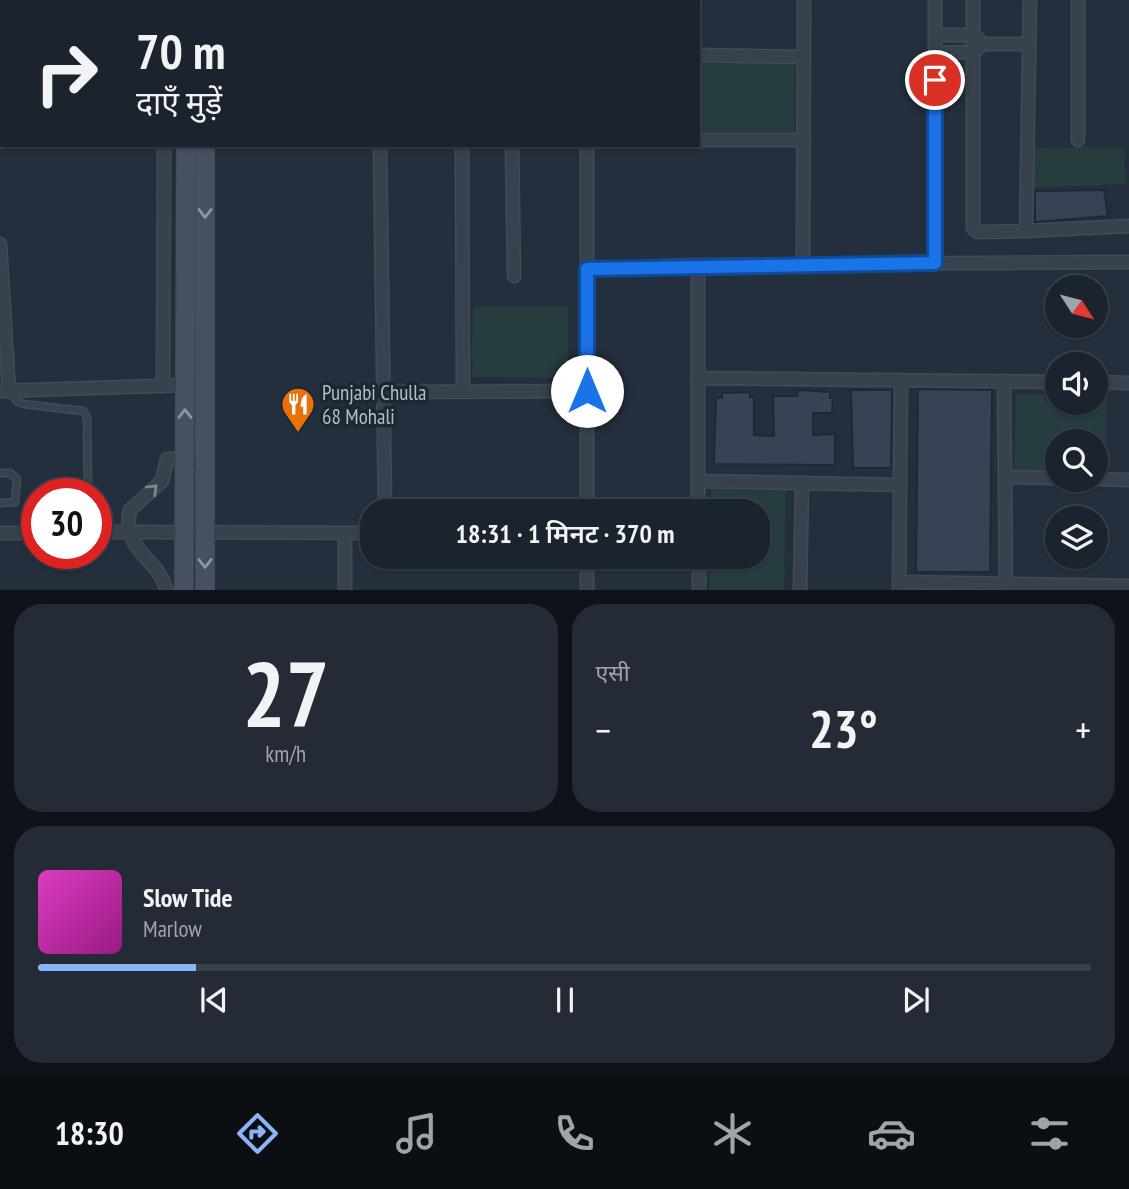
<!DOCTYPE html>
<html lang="hi">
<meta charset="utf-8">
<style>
body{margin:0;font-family:"PT Sans Narrow","Noto Sans Devanagari",sans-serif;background:#242b36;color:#f1f3f6;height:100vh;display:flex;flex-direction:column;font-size:26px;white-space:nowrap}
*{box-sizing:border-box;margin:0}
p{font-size:23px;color:#a0a4aa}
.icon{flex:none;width:38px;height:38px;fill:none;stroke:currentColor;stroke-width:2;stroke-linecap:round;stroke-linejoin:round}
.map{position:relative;height:590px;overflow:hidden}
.drawer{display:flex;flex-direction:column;gap:14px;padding:14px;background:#0f1319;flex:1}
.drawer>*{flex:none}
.hud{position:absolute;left:0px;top:0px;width:700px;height:147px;box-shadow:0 2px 5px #0004,0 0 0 2px #39404a;background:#1b232e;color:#f1f3f6;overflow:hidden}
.needle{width:46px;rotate:126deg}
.tools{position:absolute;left:1045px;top:275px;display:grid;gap:14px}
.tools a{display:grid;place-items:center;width:63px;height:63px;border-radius:50%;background:#1b232e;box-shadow:0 2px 5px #0004,0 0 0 2px #39404a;font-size:35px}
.speed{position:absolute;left:21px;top:478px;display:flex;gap:14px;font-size:35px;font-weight:700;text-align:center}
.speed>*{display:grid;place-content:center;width:91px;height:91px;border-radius:50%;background:#1b232e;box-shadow:0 2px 5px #0004,0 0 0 2px #39404a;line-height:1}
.speed .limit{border:10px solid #d22;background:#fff;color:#111}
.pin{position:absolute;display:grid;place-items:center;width:60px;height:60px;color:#fff;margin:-30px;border:4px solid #fff;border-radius:50%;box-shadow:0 2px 7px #0007}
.me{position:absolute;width:77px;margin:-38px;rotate:0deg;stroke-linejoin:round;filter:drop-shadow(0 0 5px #0008)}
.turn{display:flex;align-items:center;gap:24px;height:147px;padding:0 21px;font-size:32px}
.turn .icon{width:91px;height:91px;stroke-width:2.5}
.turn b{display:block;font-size:49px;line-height:60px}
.big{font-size:52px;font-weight:600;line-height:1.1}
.drawer .widget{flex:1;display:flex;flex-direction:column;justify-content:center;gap:10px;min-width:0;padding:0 24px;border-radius:28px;background:#242b36}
.drawer .dial{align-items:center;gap:0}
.dial b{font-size:91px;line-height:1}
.song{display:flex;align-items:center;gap:21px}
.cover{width:84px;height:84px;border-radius:10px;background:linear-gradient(135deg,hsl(310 70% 55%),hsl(310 70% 35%))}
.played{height:7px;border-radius:4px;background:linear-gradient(90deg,#8ab4f8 15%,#39404a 15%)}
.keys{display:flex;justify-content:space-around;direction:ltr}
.heat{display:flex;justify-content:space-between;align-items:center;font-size:38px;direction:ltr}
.drawer .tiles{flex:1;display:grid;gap:14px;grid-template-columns:1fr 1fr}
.widget:last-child{grid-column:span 2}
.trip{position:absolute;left:360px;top:499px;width:410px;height:70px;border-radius:28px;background:#1b232e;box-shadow:0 2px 5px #0004,0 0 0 2px #39404a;font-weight:600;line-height:70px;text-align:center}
.dock{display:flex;height:112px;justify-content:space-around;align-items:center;background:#0b0e12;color:#a0a4aa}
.dock .icon{width:49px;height:49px}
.dock .current{color:#8ab4f8}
.dock b{font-size:32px;color:#f1f3f6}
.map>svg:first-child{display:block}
.green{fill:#263c3f}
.building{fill:#364354;stroke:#1f2835;stroke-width:2}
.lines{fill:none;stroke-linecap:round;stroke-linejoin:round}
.lane-casing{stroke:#414a57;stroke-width:9}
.street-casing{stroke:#414a57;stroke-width:15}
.secondary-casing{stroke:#414a57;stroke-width:20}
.primary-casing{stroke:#414a57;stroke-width:22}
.lane{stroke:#38414e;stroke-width:6}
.street{stroke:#38414e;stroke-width:12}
.secondary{stroke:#465061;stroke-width:18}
.primary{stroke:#56606e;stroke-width:19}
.oneway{stroke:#8e96a5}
.oneway2{stroke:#7c8592}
.route-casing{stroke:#114b97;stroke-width:18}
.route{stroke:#1a73e8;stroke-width:12}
.labels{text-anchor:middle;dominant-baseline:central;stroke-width:7;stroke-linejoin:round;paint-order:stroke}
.poi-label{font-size:21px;fill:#b4bcc9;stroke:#1d2633;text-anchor:start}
</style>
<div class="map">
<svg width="1129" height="591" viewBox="0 0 1129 591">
<rect width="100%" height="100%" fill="#242f3e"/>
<path class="green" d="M 698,61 L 795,62 L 794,132 L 698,132 Z
M 1124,147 L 1126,184 L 1030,188 L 1031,148 Z
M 473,307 L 568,307 L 568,378 L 472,377 Z
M 1016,394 L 1057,394 L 1057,402 L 1096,402 L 1096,395 L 1107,395 L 1105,472 L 1096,472 L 1096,441 L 1057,441 L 1057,471 L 1014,471 Z
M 711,489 L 786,490 L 784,590 L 709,590 L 710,557 L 758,556 L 758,511 L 711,511 Z"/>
<path class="building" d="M 1104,190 L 1108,216 L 1035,222 L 1035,191 Z
M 918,389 L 992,390 L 990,572 L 916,572 Z
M 798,390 L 830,392 L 830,398 L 833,398 L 832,413 L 813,413 L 813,435 L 835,434 L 835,465 L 714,464 L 716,398 L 722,398 L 722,393 L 750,392 L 750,397 L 754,396 L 754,435 L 774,436 L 773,396 L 797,396 Z
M 851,390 L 892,390 L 891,468 L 853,468 Z"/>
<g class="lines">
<defs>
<path id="lane" d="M 9,392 L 17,401 L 23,404 L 83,411 L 87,417 L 88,494
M 0,473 L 10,473 L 17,479 L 15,502 L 0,503"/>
<path id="street" d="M 935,0 L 935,263
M 973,0 L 973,228 L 977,232 L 1026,231
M 1030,0 L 1026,231 L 1129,226
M 935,35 L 973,35 L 979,39
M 980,44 L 1029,44
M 935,53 L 973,52 L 979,48
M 698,55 L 804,57
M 698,140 L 804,140
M 1078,140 L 1078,0
M 380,145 L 385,511
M 462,145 L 463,392
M 512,145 L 514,276
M 587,145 L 587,511
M 0,244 L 9,391
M 803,264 L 804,0
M 698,265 L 698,511
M 587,269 L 698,265 L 1129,262
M 697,378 L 1057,382
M 1004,381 L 1006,583
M 1096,382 L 1129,383
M 163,386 L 164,145
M 0,391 L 185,385
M 385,392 L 587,391
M 1005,477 L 1057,478
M 1096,479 L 1129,480
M 698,481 L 900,485
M 96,532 L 373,533
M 0,533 L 37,533
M 345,533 L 345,591
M 587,556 L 587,591
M 699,556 L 699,591
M 899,582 L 1129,586
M 899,590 L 901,380
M 167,591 C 158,557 121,551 130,510 L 162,481 L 167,459 C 176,457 195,465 205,467
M 800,591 L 802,483"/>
<path id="secondary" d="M 170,0 L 172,2
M 186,0 L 186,2
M 205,2 L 205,0
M 205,145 L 205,591
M 184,591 L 186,145"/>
<path id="primary" d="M 223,2 L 225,0"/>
</defs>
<use href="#lane" class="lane-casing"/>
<use href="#street" class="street-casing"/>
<use href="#secondary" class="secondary-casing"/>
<use href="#primary" class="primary-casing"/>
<use href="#lane" class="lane"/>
<use href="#street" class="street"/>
<use href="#secondary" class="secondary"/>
<use href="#primary" class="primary"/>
</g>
<defs><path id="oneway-chevron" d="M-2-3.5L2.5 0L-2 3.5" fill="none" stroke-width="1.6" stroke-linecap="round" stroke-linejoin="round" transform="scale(1.75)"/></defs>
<g class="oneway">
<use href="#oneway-chevron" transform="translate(205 213) rotate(90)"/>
<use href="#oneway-chevron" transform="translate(185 414) rotate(-90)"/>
<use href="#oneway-chevron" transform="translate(205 563) rotate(90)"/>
</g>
<use class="oneway2" href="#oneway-chevron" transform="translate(153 489) rotate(-44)"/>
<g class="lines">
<defs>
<path id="route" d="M 587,391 L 587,269 L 935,263 L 935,80"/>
</defs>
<use href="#route" class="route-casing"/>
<use href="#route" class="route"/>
</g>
<defs>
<symbol id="restaurant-pin" viewBox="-11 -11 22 30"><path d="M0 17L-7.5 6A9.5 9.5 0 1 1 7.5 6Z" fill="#e8710a" stroke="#1d2633"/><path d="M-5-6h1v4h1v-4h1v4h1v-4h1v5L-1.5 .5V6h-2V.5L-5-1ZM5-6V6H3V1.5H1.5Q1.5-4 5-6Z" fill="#fff"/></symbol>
</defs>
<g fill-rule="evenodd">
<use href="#restaurant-pin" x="279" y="385" width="38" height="52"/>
</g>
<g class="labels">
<g class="poi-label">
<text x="322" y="392">Punjabi Chulla<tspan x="322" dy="24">68 Mohali</tspan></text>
</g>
</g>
</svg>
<div class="tools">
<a><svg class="needle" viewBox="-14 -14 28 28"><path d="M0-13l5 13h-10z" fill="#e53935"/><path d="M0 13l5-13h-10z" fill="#a0a4aa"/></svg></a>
<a><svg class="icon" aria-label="sound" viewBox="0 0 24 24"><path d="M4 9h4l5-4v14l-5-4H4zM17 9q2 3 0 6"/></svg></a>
<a><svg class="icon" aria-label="search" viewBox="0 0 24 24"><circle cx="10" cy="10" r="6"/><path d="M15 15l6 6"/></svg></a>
<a><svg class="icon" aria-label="layers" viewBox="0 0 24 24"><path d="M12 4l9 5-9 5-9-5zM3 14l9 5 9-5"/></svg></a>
</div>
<div class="speed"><div class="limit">30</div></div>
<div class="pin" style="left:935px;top:80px;background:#d93025"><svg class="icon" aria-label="arrive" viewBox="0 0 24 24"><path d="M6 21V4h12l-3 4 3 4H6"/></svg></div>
<svg class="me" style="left:587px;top:391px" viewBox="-20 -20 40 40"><circle r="19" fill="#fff"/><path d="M0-13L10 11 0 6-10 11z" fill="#1a73e8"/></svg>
<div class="trip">18:31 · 1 मिनट · 370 m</div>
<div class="hud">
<div class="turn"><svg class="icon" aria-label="right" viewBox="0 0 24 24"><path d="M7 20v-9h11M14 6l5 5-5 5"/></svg><div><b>70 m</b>दाएँ मुड़ें</div></div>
</div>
</div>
<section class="drawer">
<div class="tiles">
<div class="widget dial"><b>27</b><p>km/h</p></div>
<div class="widget"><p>एसी</p>
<div class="heat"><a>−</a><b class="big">23°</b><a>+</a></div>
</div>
<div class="widget">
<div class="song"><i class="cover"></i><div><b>Slow Tide</b><p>Marlow</p></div></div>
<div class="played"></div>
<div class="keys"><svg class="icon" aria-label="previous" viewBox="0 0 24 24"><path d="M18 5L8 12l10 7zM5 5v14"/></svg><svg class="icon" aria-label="pause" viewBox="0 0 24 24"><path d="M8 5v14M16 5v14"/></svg><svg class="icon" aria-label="next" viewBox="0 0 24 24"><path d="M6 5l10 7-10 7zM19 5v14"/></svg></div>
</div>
</div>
</section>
<nav class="dock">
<b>18:30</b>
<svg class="icon current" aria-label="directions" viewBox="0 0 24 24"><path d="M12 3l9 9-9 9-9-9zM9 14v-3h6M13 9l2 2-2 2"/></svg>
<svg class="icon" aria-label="music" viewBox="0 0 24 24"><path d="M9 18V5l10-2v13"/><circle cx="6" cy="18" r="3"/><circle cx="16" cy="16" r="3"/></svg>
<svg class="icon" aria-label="phone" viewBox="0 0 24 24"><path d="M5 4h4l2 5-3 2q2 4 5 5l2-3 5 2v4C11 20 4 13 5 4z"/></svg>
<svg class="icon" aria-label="climate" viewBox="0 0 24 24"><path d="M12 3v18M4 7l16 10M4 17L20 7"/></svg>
<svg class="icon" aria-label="car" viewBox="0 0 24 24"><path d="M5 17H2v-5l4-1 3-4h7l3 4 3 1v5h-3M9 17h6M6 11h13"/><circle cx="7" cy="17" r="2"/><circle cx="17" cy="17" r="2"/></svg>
<svg class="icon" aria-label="filters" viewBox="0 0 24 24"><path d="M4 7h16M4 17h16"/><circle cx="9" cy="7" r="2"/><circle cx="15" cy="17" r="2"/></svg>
</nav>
